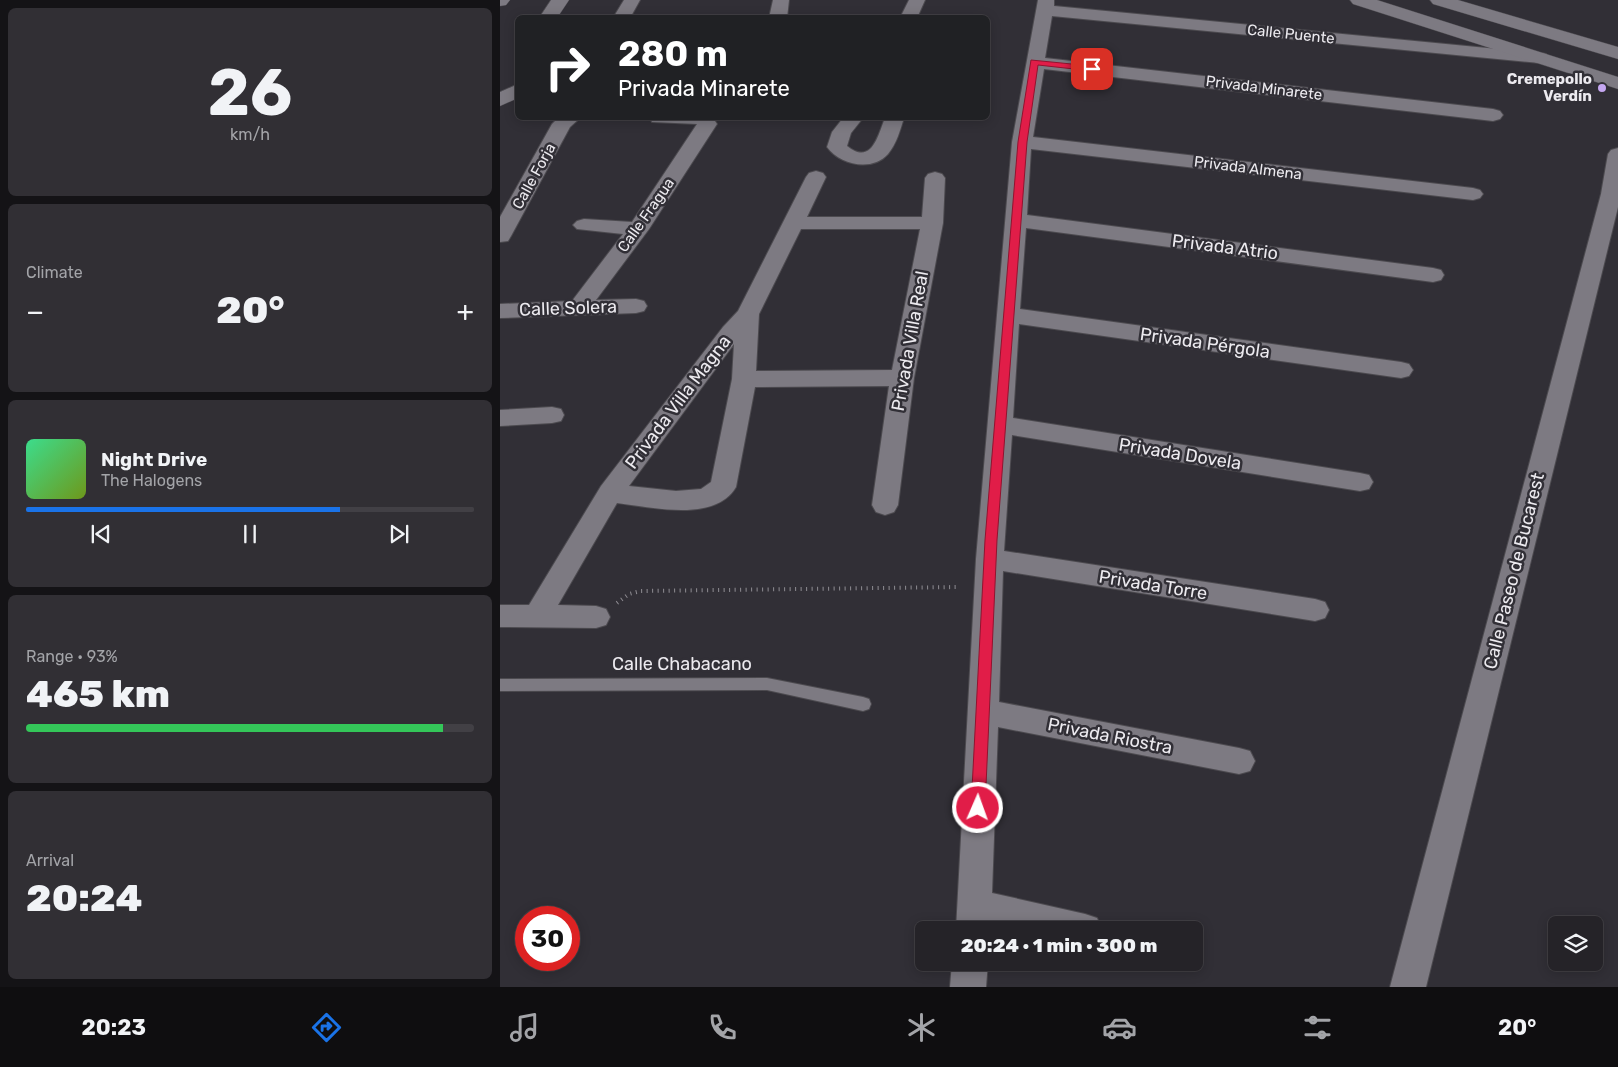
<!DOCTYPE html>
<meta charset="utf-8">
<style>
body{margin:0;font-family:Rubik,sans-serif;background:#312f34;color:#f1f3f6;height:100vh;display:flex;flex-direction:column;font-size:19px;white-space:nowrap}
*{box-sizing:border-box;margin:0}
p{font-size:16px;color:#a3a4a8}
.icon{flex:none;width:28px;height:28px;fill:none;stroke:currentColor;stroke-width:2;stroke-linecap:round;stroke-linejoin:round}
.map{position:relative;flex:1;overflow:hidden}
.side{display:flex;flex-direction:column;gap:8px;padding:8px;background:#141316;width:500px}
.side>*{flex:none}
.banner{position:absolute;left:15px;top:15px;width:475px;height:105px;border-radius:8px;box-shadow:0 2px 12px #0003,0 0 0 1px #424045;background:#202124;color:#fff;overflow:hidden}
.buttons{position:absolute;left:1048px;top:916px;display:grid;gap:10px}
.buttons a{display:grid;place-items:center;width:55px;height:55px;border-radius:8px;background:#252328;box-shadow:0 2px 12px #0003,0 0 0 1px #424045;font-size:25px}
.speed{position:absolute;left:15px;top:906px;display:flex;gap:10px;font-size:25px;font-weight:700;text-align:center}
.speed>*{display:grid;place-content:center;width:65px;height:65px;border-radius:50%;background:#252328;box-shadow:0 2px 12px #0003,0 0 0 1px #424045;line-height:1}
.speed .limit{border:8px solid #d22;background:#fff;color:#111}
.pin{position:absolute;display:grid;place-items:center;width:42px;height:42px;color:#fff;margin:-21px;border-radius:10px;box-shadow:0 2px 8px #0006}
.me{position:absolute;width:55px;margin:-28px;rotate:2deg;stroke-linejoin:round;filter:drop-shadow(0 0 4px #0008)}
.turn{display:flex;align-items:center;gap:18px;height:105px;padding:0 20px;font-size:22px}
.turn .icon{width:65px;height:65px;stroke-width:2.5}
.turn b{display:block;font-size:35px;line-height:42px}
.big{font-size:38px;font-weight:800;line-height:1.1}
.side .card{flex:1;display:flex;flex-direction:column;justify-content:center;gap:8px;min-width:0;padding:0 18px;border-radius:8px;background:#312f34}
.side .dial{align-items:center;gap:0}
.dial b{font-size:65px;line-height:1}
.song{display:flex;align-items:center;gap:15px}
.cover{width:60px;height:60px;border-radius:8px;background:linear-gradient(135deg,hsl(150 70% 55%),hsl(80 70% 35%))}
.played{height:5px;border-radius:2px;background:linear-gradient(90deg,#1a73e8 70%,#424045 70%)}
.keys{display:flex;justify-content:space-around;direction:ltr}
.heat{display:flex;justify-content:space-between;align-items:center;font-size:28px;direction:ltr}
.charge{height:8px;border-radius:4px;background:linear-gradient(90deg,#34c759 93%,#424045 0)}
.trip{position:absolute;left:415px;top:921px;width:288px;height:50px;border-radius:8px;background:#252328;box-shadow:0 2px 12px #0003,0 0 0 1px #424045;font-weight:800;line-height:50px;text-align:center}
.dock{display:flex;height:80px;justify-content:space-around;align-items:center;background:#0f0e10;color:#a3a4a8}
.dock .icon{width:35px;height:35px}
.dock .selected{color:#1a73e8}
.dock b{font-size:22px;color:#f1f3f6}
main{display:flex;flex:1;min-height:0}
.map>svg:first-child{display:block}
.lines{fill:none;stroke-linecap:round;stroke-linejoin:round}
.service-casing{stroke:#4c4a4f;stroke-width:2}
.minor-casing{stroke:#4c4a4f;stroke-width:2}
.tertiary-casing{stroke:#4c4a4f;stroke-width:1}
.secondary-casing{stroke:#4c4a4f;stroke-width:1}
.path{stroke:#8f8d93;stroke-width:4;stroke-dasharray:1 4.5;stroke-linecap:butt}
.service{fill:#7d7a82;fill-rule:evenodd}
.minor{fill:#7d7a82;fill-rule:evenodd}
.tertiary{fill:#7d7a82;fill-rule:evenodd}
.secondary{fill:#7d7a82;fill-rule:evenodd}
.route{fill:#e11d48;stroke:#92132f}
.poi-dot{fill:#c5a7f1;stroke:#312f36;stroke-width:2}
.labels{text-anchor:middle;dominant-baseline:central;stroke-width:5;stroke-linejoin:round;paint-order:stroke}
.far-street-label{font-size:15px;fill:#eceaef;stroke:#312f36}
.far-poi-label{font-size:15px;font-weight:bold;fill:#eceaef;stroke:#312f36;text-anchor:end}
.street-label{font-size:18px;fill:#eceaef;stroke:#312f36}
</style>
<main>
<section class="side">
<div class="card dial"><b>26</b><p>km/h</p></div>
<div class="card"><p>Climate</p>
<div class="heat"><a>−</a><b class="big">20°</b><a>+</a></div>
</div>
<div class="card">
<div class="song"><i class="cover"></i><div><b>Night Drive</b><p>The Halogens</p></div></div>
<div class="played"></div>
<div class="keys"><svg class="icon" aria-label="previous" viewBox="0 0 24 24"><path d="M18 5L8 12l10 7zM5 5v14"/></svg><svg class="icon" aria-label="pause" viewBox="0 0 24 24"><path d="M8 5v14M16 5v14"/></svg><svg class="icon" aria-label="next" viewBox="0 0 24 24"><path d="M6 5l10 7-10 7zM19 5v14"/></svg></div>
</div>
<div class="card"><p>Range · 93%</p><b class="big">465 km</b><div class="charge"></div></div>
<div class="card"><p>Arrival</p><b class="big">20:24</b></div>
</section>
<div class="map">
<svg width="1118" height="987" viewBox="0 0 1118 987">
<rect width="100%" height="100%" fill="#312f36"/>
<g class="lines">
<defs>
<path id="service" d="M 267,678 L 363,697 L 369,699 L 371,704 L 369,709 L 363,711 L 267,690 L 0,691 L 0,679 Z"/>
<path id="minor" d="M 124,0 L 140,0 L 130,18 L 113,18 Z
M 273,0 L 289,0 L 287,18 L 269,18 Z
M 409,0 L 425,0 L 417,18 L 400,18 Z
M 538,0 L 554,0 L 554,6 L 1040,53 L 1046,54 L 1049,58 L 1046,62 L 1040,63 L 552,16 L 545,58 L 993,109 L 1000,111 L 1003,115 L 1000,119 L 993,121 L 544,69 L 533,137 L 973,188 L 980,190 L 983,194 L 980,198 L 973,200 L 531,149 L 527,215 L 933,268 L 941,270 L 944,275 L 941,280 L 933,282 L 526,228 L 520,309 L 901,362 L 909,364 L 913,370 L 909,376 L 901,378 L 519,324 L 513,418 L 860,473 L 869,475 L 873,482 L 869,489 L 860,491 L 512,435 L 504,551 L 815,599 L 825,602 L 829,610 L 825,618 L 815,621 L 503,571 L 499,702 L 739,748 L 750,751 L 755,761 L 750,771 L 739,774 L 498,727 L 492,893 L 585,914 L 597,918 L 602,930 L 514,930 L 490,925 L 490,930 L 456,930 L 476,559 L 497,315 L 512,142 Z
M 58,118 L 80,118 L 70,127 L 11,236 L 8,241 L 0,242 L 0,217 L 52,124 Z
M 150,118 L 213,118 L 217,124 L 149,229 L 96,300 L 136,299 L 144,301 L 147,306 L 144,311 L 136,313 L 0,318 L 0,304 L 72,301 L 123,234 L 77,229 L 73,225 L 77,221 L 84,219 L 132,222 L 197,124 L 152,122 Z
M 343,118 L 363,118 L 351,133 L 347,146 C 372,166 378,135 385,118 L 404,118 C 400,130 397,143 388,154 C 372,172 340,165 327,147 L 332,132 Z
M 1118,148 L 1118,207 L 926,987 L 890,987 L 1101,194 L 1108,154 L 1111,150 Z
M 316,171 L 323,173 L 326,177 L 307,217 L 422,217 L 425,178 L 428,174 L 435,172 L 442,174 L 445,178 L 443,223 L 414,378 L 398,505 L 394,512 L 385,515 L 376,512 L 372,505 L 389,386 L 255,387 L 236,487 C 215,523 151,507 117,503 L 58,605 L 96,606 L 106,609 L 110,617 L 106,625 L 96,628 L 0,627 L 0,605 L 29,605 L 101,486 L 223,327 L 238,311 L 306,177 L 309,173 ZM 301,229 L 420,229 L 392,370 L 256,371 L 259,314 ZM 234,344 L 232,379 L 211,482 L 201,489 L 176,491 L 129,486 Z
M 52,407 L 61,409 L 64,415 L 61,421 L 52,423 L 0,426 L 0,410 Z
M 452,962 L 488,962 L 486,987 L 450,987 Z"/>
<path id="tertiary" d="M 850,0 L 877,0 L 1118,77 L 1118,89 L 853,4 Z
M 930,0 L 958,0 L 1118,47 L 1118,59 L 933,4 Z"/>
<path id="secondary" d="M 0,0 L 10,0 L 6,5 L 0,6 Z
M 51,0 L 69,0 L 57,18 L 39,18 Z
M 18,84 L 18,98 L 0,106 L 0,92 Z"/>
</defs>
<use href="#service" class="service-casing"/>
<use href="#minor" class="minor-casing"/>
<use href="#tertiary" class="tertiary-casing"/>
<use href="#secondary" class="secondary-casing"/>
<path class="path" d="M 117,603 L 129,594 L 141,591 L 460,587"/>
<use href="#service" class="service"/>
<use href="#minor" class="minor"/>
<use href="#tertiary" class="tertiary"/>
<use href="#secondary" class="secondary"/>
</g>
<path class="route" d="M 531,60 L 592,66 L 596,69 L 592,71 L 538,65 L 527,142 L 497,540 L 485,808 L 483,812 L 478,814 L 473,812 L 471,808 L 485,540 L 518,142 Z"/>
<circle class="poi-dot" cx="1102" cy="88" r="5"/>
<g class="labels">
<g class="far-street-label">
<text transform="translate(791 34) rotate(6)">Calle Puente</text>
<text transform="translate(764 88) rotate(7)">Privada Minarete</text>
<text transform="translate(748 168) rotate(7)">Privada Almena</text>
<text transform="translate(34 176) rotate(-61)">Calle Forja</text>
<text transform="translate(146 215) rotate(-55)">Calle Fragua</text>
</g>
<g class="far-poi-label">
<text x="1092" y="79">Cremepollo<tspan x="1092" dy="17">Verdín</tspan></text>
</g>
<g class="street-label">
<text transform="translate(725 247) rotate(7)">Privada Atrio</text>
<text transform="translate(68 308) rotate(-2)">Calle Solera</text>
<text transform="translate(410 341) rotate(-80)">Privada Villa Real</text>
<text transform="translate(705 343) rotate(8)">Privada Pérgola</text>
<text transform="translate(178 402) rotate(-53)">Privada Villa Magna</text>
<text transform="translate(680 454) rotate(9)">Privada Dovela</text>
<text transform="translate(1014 571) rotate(-76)">Calle Paseo de Bucarest</text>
<text transform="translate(653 585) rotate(9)">Privada Torre</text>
<text x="182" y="664">Calle Chabacano</text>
<text transform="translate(610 736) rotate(11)">Privada Riostra</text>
</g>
</g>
</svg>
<div class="buttons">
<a><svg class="icon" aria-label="layers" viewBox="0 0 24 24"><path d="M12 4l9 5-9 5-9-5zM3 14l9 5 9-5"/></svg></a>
</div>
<div class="speed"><div class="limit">30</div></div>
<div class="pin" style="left:592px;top:69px;background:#d93025"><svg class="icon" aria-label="arrive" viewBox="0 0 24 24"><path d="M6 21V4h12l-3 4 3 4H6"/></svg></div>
<svg class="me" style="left:478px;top:808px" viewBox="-20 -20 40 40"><circle r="17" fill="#e11d48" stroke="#fff" stroke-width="3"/><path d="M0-11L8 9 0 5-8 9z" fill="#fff"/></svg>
<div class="trip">20:24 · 1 min · 300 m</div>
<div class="banner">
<div class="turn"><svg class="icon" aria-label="right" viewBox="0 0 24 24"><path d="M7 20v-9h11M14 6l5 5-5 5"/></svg><div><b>280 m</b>Privada Minarete</div></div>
</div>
</div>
</main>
<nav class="dock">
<b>20:23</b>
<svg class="icon selected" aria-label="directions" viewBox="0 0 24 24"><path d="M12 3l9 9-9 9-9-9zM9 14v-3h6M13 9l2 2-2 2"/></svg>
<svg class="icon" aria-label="music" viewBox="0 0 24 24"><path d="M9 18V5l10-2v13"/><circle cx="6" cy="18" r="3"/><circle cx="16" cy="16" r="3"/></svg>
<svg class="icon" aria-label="phone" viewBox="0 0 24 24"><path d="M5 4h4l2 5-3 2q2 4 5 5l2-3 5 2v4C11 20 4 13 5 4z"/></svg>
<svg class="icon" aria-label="climate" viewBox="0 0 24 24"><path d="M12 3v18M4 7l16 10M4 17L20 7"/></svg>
<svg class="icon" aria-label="car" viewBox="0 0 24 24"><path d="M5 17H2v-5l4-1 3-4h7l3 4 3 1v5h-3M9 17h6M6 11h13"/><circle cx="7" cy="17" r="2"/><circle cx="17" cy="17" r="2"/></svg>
<svg class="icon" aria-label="filters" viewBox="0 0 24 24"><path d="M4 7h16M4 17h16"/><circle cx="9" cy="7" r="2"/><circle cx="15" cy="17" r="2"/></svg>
<b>20°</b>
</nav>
